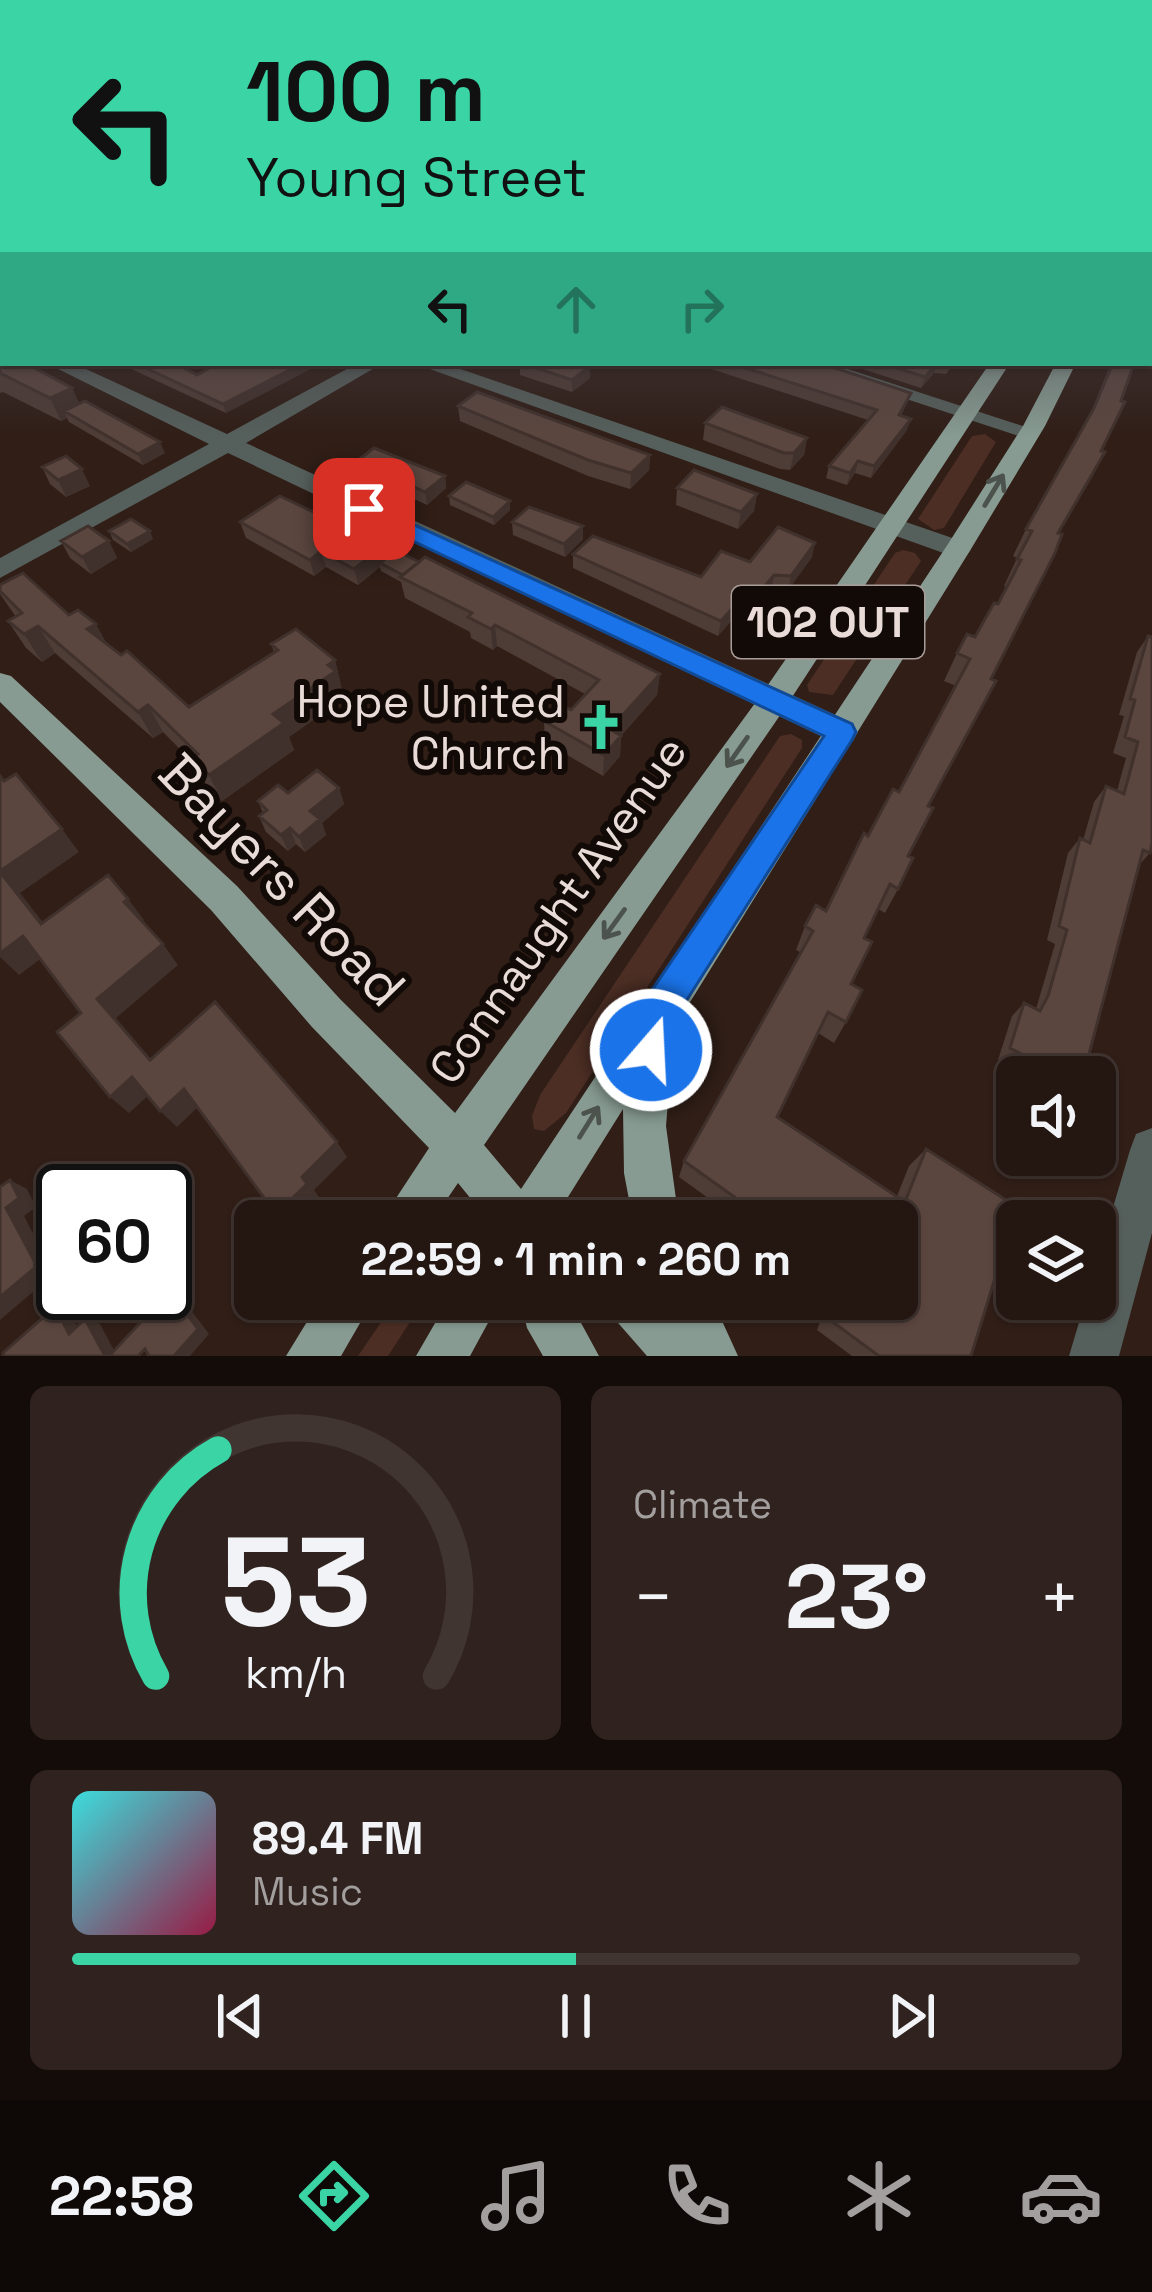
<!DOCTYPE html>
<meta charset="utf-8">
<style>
body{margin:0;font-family:"Space Grotesk",sans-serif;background:#30231f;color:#f1f3f6;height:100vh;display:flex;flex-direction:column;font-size:45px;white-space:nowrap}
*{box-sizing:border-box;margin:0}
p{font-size:39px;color:#a39f9f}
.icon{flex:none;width:66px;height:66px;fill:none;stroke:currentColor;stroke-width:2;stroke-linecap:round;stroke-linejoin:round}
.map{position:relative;height:1356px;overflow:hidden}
.drawer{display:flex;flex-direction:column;gap:30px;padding:30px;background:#140c09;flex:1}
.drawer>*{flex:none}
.hud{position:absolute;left:0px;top:0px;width:1152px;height:366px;box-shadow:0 3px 9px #0004,0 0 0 3px #413531;background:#3ad4a5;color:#111;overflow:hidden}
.buttons{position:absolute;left:996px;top:1056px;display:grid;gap:24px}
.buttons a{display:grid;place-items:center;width:120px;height:120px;border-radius:18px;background:#241611;box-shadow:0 3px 9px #0004,0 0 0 3px #413531;font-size:60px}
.speed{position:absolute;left:36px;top:1164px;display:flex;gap:24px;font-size:60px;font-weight:700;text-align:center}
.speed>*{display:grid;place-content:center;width:156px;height:156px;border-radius:50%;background:#241611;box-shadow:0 3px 9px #0004,0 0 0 3px #413531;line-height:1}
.speed .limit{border:6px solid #111;border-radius:18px;background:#fff;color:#111}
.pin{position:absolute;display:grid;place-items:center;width:102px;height:102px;color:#fff;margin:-51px;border-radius:24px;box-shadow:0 6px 18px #0006}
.me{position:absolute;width:132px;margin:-66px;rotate:19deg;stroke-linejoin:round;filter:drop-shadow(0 0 9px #0008)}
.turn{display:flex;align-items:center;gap:42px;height:252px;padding:0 48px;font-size:54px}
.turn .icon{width:156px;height:156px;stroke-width:2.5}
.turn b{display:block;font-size:84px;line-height:102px}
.lanes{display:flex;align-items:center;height:114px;padding:0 48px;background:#0003;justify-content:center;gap:60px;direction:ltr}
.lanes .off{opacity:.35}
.big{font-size:90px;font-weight:800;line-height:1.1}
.drawer .tile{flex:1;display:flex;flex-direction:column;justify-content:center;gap:18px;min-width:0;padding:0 42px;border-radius:18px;background:#30231f}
.drawer .dial{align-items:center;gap:0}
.dial svg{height:312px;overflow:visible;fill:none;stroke:#413531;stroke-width:7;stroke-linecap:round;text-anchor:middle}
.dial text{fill:#f1f3f6;stroke:none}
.song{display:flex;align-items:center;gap:36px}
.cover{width:144px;height:144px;border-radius:18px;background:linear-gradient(135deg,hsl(180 70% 55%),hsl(340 70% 35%))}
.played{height:12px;border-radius:6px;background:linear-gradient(90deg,#3ad4a5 50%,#413531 50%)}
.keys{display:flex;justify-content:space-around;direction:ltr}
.heat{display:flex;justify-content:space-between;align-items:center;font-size:66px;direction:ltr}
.drawer .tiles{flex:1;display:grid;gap:30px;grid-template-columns:1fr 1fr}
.tile:last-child{grid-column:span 2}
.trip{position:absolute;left:234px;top:1200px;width:684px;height:120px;border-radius:18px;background:#241611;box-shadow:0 3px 9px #0004,0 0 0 3px #413531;font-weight:800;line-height:120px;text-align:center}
.dock{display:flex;height:192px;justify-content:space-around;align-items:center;background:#0e0907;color:#a39f9f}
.dock .icon{width:84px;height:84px}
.dock .current{color:#3ad4a5}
.dock b{font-size:54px;color:#f1f3f6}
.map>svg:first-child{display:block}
.green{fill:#4c2e24}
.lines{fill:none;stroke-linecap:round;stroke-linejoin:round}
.minor{fill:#555f5b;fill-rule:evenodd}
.major{fill:#879b92;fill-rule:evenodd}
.wall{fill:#4e3c36}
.shaded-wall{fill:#40312c}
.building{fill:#5b463f;stroke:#40312c;stroke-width:3}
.oneway{stroke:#4c524c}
.route{fill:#1a73e8;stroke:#114b97;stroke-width:3}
.labels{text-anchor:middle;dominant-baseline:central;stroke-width:12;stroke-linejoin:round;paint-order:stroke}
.shield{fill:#120a07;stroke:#a89d99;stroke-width:3}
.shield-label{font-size:42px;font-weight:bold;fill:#e9dcd8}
.poi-label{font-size:45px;fill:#e9dcd8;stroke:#120a07;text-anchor:end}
.street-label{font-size:45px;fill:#e9dcd8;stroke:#120a07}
.near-street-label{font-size:54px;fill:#e9dcd8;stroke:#120a07}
</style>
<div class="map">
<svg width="1152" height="1356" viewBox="0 0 1152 1356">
<rect width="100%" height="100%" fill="#301e17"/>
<path class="green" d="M 985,434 L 996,442 L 944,528 L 934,530 L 918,519 L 972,436 Z
M 903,550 L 915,553 L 921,561 L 833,695 L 809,692 L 807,685 L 895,553 Z
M 791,734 L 802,740 L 802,748 L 566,1113 L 544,1131 L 534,1129 L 532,1116 L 540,1095 L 780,736 Z
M 397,1299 L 425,1299 L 388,1356 L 358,1356 Z"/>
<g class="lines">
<path class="minor" d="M 0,331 L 3,332 L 3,344 L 0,343 Z
M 46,363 L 73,363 L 227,434 L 358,363 L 383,363 L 246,443 L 853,723 L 858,732 L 853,741 L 842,744 L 831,741 L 228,453 L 0,578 L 0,558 L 209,444 Z
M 413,363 L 443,363 L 967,543 L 971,549 L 967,555 L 949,555 Z
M 797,363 L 829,363 L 1041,432 L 1030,439 L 1022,437 Z
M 1152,1128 L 1152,1233 L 1119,1356 L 1069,1356 L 1086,1299 L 1095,1299 L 1095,1268 L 1130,1150 L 1136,1134 Z"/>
<path class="major" d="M 990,363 L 1010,363 L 783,711 L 484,1145 L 521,1189 L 948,544 L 1023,426 L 1056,363 L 1076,363 L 1045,426 L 971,549 L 674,1028 L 666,1126 L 679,1221 L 633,1221 L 624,1173 L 623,1109 L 553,1221 L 489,1221 L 458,1183 L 432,1221 L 381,1221 L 429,1148 L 312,1027 L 211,910 L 0,702 L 0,673 L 11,676 L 237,886 L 340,999 L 455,1113 L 761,695 Z
M 321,1299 L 374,1299 L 341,1356 L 286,1356 Z
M 449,1299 L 501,1299 L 470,1356 L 416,1356 Z
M 520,1299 L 568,1299 L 599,1356 L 543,1356 L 527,1328 Z
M 605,1299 L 712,1299 L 738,1356 L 647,1356 L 612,1316 Z"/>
</g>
<path class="wall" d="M 0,247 L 3,247 L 3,316 L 0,314 Z
M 0,342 L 3,363 L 72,388 L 79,403 L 165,453 L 143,465 L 69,422 L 67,418 L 61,421 L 3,392 L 0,393 Z
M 125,363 L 175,363 L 197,375 L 218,363 L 315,363 L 316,366 L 226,413 L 127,367 Z
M 520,363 L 590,378 L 572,392 L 520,375 Z
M 693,363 L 820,363 L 911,393 L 901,416 L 907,430 L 871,478 L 855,473 L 847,485 L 826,478 L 829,466 L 868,420 Z
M 844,363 L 954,363 L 946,374 L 934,373 L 921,388 Z
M 1111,363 L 1134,363 L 1091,479 L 1059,533 L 929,806 L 908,856 L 898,889 L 885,913 L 878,909 L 864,938 L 851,984 L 846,1022 L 834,1043 L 818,1033 L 777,1117 L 897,1196 L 909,1166 L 926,1149 L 971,1356 L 852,1356 L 817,1330 L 829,1299 L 897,1299 L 897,1221 L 740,1221 L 679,1177 L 684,1161 L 800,952 L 796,950 L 805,926 L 826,911 L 868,836 L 899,792 L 956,686 L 944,681 L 957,653 L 975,637 L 998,604 L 1007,588 L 1004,586 L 1017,558 L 1013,556 L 1026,529 L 1088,420 Z
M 458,406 L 650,455 L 649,470 L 630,489 L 588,476 L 460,421 Z
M 705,423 L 807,438 L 804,455 L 790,470 L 780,469 L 703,440 Z
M 357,461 L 445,476 L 446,488 L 427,505 L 360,474 Z
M 42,467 L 90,486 L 66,497 L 50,484 Z
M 677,488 L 757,494 L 754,511 L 738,529 L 676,505 Z
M 449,496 L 510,501 L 510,510 L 494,525 L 450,505 Z
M 240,522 L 386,557 L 660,674 L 657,695 L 621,736 L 620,756 L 603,776 L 545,742 L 544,721 L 571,710 L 585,694 L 497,646 L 493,650 L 471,638 L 470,632 L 405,598 L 401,582 L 381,571 L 380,567 L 358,585 L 326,567 L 314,576 L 246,538 Z
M 512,522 L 583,539 L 565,557 L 513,535 Z
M 109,531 L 153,539 L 131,552 L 113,540 Z
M 61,541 L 109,541 L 117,558 L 91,574 L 70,558 Z
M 573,554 L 701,577 L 750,562 L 812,557 L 788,590 L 771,590 L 749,617 L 739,612 L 718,636 L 573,568 Z
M 0,585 L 69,615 L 189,707 L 274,652 L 271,644 L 335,660 L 344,698 L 289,737 L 294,750 L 222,801 L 206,784 L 195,764 L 163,732 L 153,738 L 55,653 L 42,662 L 26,648 L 8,621 L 16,617 L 0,594 Z
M 1148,636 L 1150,853 L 1140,864 L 1083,1077 L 1017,1077 L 1017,1141 L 997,1129 L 1017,1070 L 998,1060 L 1012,1016 L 1024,1003 L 1036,1009 L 1055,944 L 1047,940 L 1068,853 L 1080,838 L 1083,840 L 1094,802 L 1106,786 L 1117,791 L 1126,758 L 1113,753 L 1124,716 L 1119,715 L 1137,652 Z
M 339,788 L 344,804 L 322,823 L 326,835 L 305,852 L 296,844 L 288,851 L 266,832 L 259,816 L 263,813 L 258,801 L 288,793 Z"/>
<path class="shaded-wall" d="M 303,363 L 315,363 L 316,366 L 226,413 L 223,404 Z
M 938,363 L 934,373 L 921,388 L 925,377 Z
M 590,366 L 590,378 L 572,392 L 572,380 Z
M 72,388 L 82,410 L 64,411 L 67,418 L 61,421 L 50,398 Z
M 911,419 L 907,430 L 871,478 L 874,466 Z
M 807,438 L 804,455 L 790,470 L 794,453 Z
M 160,442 L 165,453 L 143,465 L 138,454 Z
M 1105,452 L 1091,479 L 1044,560 L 1058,533 Z
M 650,455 L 649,470 L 630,489 L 631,473 Z
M 858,461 L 855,473 L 847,485 L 850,473 Z
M 82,469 L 90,486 L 66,497 L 58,480 Z
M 445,476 L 446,488 L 427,505 L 425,492 Z
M 757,494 L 754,511 L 738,529 L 741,512 Z
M 510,501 L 510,510 L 494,525 L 493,517 Z
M 583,526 L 583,539 L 565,557 L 564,544 Z
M 150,531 L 153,539 L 131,552 L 127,544 Z
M 109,541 L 117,558 L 91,574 L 82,557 Z
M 815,543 L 812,557 L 788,590 L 791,576 Z
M 384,546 L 387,562 L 380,563 L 380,567 L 358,585 L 354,569 Z
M 321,551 L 326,567 L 314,576 L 310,560 Z
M 774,575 L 771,590 L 749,617 L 752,602 Z
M 742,597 L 739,612 L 718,636 L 721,621 Z
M 96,624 L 111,651 L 87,629 Z
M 495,625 L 497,646 L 493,650 L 491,629 Z
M 38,626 L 55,653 L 42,662 L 24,634 Z
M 335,660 L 344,698 L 289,737 L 294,750 L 222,801 L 209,775 L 273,714 Z
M 660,674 L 657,695 L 621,736 L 620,756 L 603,776 L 604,755 L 610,729 Z
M 148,705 L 163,732 L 153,738 L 138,712 Z
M 339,788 L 344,804 L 322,823 L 326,835 L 305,852 L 299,837 L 310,811 Z
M 290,828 L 296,844 L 288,851 L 281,835 Z
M 62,829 L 79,852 L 20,893 L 60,944 L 41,924 L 0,871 Z
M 128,899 L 144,920 L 140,923 L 124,902 Z
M 23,936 L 43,957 L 19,975 L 0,957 L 0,953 Z
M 163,944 L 178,965 L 116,1018 L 167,1078 L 97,999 Z
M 132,1077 L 150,1094 L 129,1113 L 110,1097 Z
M 184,1089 L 200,1105 L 177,1127 L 160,1111 Z
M 337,1142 L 347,1157 L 314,1190 L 319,1197 L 295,1221 L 284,1221 L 276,1214 L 302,1177 Z
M 10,1180 L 27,1189 L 36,1207 L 24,1216 L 54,1274 L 0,1320 L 0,1297 Z
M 170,1291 L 181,1297 L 209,1334 L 190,1356 L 174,1356 Z
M 55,1307 L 70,1313 L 84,1339 L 69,1334 Z
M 85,1319 L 100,1324 L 117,1356 L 105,1356 Z"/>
<path class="building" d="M 0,247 L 3,247 L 3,299 L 0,297 Z
M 1152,273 L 1152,309 L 1149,309 L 1149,279 Z
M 1149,309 L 1152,309 L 1152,338 L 1149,337 Z
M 0,342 L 3,344 L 3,363 L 25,363 L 72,388 L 50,398 L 0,373 Z
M 135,363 L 175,363 L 197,375 L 218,363 L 303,363 L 223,404 Z
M 522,363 L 581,363 L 590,366 L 572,380 Z
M 730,363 L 820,363 L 911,393 L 899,415 L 911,419 L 874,466 L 858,461 L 850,473 L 829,466 L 877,410 Z
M 882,363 L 937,363 L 925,377 Z
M 1113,363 L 1134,363 L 1121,401 L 1125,402 L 1101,451 L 1105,452 L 1058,533 L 1062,534 L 1055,553 L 991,679 L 996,681 L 928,806 L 933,808 L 908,856 L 913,858 L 898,889 L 890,884 L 864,938 L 872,942 L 851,984 L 862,990 L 846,1022 L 828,1012 L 777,1117 L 905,1202 L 926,1149 L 1017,1207 L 971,1356 L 879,1356 L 830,1320 L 839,1299 L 897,1299 L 897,1221 L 768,1221 L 684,1161 L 813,931 L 805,926 L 816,905 L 826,911 L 864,833 L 868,836 L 893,789 L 899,792 L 970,659 L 957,653 L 967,634 L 975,637 L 994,603 L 998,604 L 1021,560 L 1017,559 L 1032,531 L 1026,529 L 1094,408 Z
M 477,392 L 650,455 L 631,473 L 588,460 L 458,406 Z
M 85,401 L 160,442 L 138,454 L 64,411 Z
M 722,407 L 807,438 L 794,453 L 784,453 L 705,423 Z
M 374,448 L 445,476 L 425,492 L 357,461 Z
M 66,456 L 82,469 L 58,480 L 42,467 Z
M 694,470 L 757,494 L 741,512 L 677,488 Z
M 466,482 L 510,501 L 493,517 L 449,496 Z
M 280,496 L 384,546 L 354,569 L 321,551 L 310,560 L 240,522 Z
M 529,507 L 583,526 L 564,544 L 512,522 Z
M 131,519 L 150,531 L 127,544 L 109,531 Z
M 88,526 L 109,541 L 82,557 L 61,541 Z
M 778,527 L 815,543 L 791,576 L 774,575 L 752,602 L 742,597 L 721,621 L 573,554 L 593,536 L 701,577 L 721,551 L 750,562 Z
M 396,550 L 419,562 L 403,575 L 380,563 Z
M 425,557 L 660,674 L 610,729 L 621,736 L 604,755 L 544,721 L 560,704 L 571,710 L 599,680 L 495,625 L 491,629 L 468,617 L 472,613 L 400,577 Z
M 23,573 L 69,615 L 78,610 L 96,624 L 87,629 L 121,655 L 127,651 L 189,707 L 278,650 L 271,644 L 296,629 L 335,660 L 328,665 L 336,671 L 273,714 L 284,723 L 209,775 L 192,758 L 198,754 L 148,705 L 138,712 L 38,626 L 24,634 L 8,621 L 22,613 L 0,591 L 0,585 Z
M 1148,636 L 1152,637 L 1152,843 L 1150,853 L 1143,850 L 1083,1077 L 1023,1077 L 1029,1058 L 1010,1048 L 1024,1003 L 1040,1011 L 1048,996 L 1067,930 L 1059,926 L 1080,838 L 1090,843 L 1106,786 L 1124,794 L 1138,742 L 1125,737 L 1135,700 L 1130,699 Z
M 317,770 L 339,788 L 310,811 L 320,819 L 299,837 L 290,828 L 281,835 L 259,816 L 267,810 L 258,801 L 278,785 L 288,793 Z
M 16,774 L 62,829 L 0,871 L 0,776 L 4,781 Z
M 0,872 L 41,924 L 108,875 L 128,899 L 124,902 L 163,944 L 97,999 L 150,1060 L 215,1002 L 337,1142 L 302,1177 L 307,1184 L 276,1214 L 184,1089 L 160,1111 L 132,1077 L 110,1097 L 57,1032 L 81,1013 L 23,936 L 0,953 Z
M 1017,1095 L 1017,1123 L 1009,1118 Z
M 10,1180 L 19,1198 L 6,1208 L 37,1266 L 0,1297 L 0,1187 Z
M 170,1291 L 198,1329 L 174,1356 L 149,1356 L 145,1349 L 138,1356 L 105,1356 L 110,1355 Z
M 55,1307 L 69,1334 L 85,1319 L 105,1356 L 4,1356 L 3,1353 Z"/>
<defs><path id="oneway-shaft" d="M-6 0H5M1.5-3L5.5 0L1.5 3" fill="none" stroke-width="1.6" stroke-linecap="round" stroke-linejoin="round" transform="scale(3)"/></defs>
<g class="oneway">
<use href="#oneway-shaft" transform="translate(994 490) rotate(-59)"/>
<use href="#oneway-shaft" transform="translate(737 752) rotate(125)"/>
<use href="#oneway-shaft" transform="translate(614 924) rotate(126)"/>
<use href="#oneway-shaft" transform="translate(589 1122) rotate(-58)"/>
</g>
<linearGradient id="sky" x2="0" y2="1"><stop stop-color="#1a100d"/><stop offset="0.57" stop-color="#484147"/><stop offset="1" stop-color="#484147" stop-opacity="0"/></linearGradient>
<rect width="1152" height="437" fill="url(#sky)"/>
<path class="route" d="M 364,502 L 852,724 L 856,732 L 852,740 L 676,1017 L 664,1063 L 651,1069 L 638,1063 L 632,1050 L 646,999 L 824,736 L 356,514 L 352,509 Z"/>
<defs>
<symbol id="church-bare" viewBox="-9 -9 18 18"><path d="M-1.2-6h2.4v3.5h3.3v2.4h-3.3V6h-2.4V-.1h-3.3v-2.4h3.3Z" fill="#3ad4a5" stroke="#120a07" stroke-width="2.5" paint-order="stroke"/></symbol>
</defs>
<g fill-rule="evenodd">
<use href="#church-bare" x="568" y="694" width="66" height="66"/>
</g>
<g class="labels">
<rect class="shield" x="732" y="586" width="192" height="72" rx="9"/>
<g class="shield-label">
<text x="828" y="622">102 OUT</text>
</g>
<g class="poi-label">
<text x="565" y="701">Hope United<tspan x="565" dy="52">Church</tspan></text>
</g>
<g class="street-label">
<text transform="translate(558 910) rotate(-55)">Connaught Avenue</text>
</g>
<g class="near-street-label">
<text transform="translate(282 880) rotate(46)">Bayers Road</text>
</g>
</g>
</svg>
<div class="buttons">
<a><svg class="icon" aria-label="sound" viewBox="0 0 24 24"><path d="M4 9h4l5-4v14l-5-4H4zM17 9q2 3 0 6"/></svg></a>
<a><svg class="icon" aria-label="layers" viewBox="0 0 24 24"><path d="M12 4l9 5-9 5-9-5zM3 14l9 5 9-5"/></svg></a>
</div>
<div class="speed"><div class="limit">60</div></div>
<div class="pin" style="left:364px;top:509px;background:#d93025"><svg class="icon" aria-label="arrive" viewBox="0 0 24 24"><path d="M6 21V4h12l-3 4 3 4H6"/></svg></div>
<svg class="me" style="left:651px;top:1050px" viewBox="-20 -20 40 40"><circle r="17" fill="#1a73e8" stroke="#fff" stroke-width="3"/><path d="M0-11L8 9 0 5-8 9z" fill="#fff"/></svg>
<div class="trip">22:59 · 1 min · 260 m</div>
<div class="hud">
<div class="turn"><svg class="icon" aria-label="left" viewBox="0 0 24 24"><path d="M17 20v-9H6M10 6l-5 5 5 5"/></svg><div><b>100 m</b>Young Street</div></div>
<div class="lanes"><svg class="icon" aria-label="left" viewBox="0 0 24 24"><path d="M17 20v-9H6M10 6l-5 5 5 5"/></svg><svg class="icon off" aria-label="ahead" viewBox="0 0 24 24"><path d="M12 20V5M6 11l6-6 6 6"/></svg><svg class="icon off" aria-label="right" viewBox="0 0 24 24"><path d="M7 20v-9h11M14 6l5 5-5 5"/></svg></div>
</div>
</div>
<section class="drawer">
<div class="tiles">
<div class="tile dial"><svg viewBox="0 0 100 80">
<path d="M14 69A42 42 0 1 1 86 69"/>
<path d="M14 69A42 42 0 0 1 30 11" stroke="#3ad4a5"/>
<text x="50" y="56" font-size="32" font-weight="700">53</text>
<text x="50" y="72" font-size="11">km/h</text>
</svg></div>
<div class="tile"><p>Climate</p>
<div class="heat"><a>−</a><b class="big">23°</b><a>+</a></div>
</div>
<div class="tile">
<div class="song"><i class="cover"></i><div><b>89.4 FM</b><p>Music</p></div></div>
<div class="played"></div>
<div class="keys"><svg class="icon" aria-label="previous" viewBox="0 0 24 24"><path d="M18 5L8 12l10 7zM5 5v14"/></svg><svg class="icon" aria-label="pause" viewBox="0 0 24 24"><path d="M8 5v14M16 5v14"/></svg><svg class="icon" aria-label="next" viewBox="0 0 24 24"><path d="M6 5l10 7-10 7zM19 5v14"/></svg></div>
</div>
</div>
</section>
<nav class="dock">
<b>22:58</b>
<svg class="icon current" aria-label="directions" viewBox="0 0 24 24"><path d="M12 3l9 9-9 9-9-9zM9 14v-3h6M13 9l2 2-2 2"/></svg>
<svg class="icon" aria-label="music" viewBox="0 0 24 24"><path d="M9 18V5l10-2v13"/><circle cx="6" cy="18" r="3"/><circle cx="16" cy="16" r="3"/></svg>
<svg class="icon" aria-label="phone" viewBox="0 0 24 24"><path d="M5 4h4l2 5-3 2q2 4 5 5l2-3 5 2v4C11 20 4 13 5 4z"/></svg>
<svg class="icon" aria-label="climate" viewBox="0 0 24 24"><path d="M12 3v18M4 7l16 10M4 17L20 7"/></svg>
<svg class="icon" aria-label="car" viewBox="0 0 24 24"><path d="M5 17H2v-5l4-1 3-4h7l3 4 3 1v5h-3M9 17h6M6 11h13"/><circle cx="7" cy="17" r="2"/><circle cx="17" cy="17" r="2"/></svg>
</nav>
